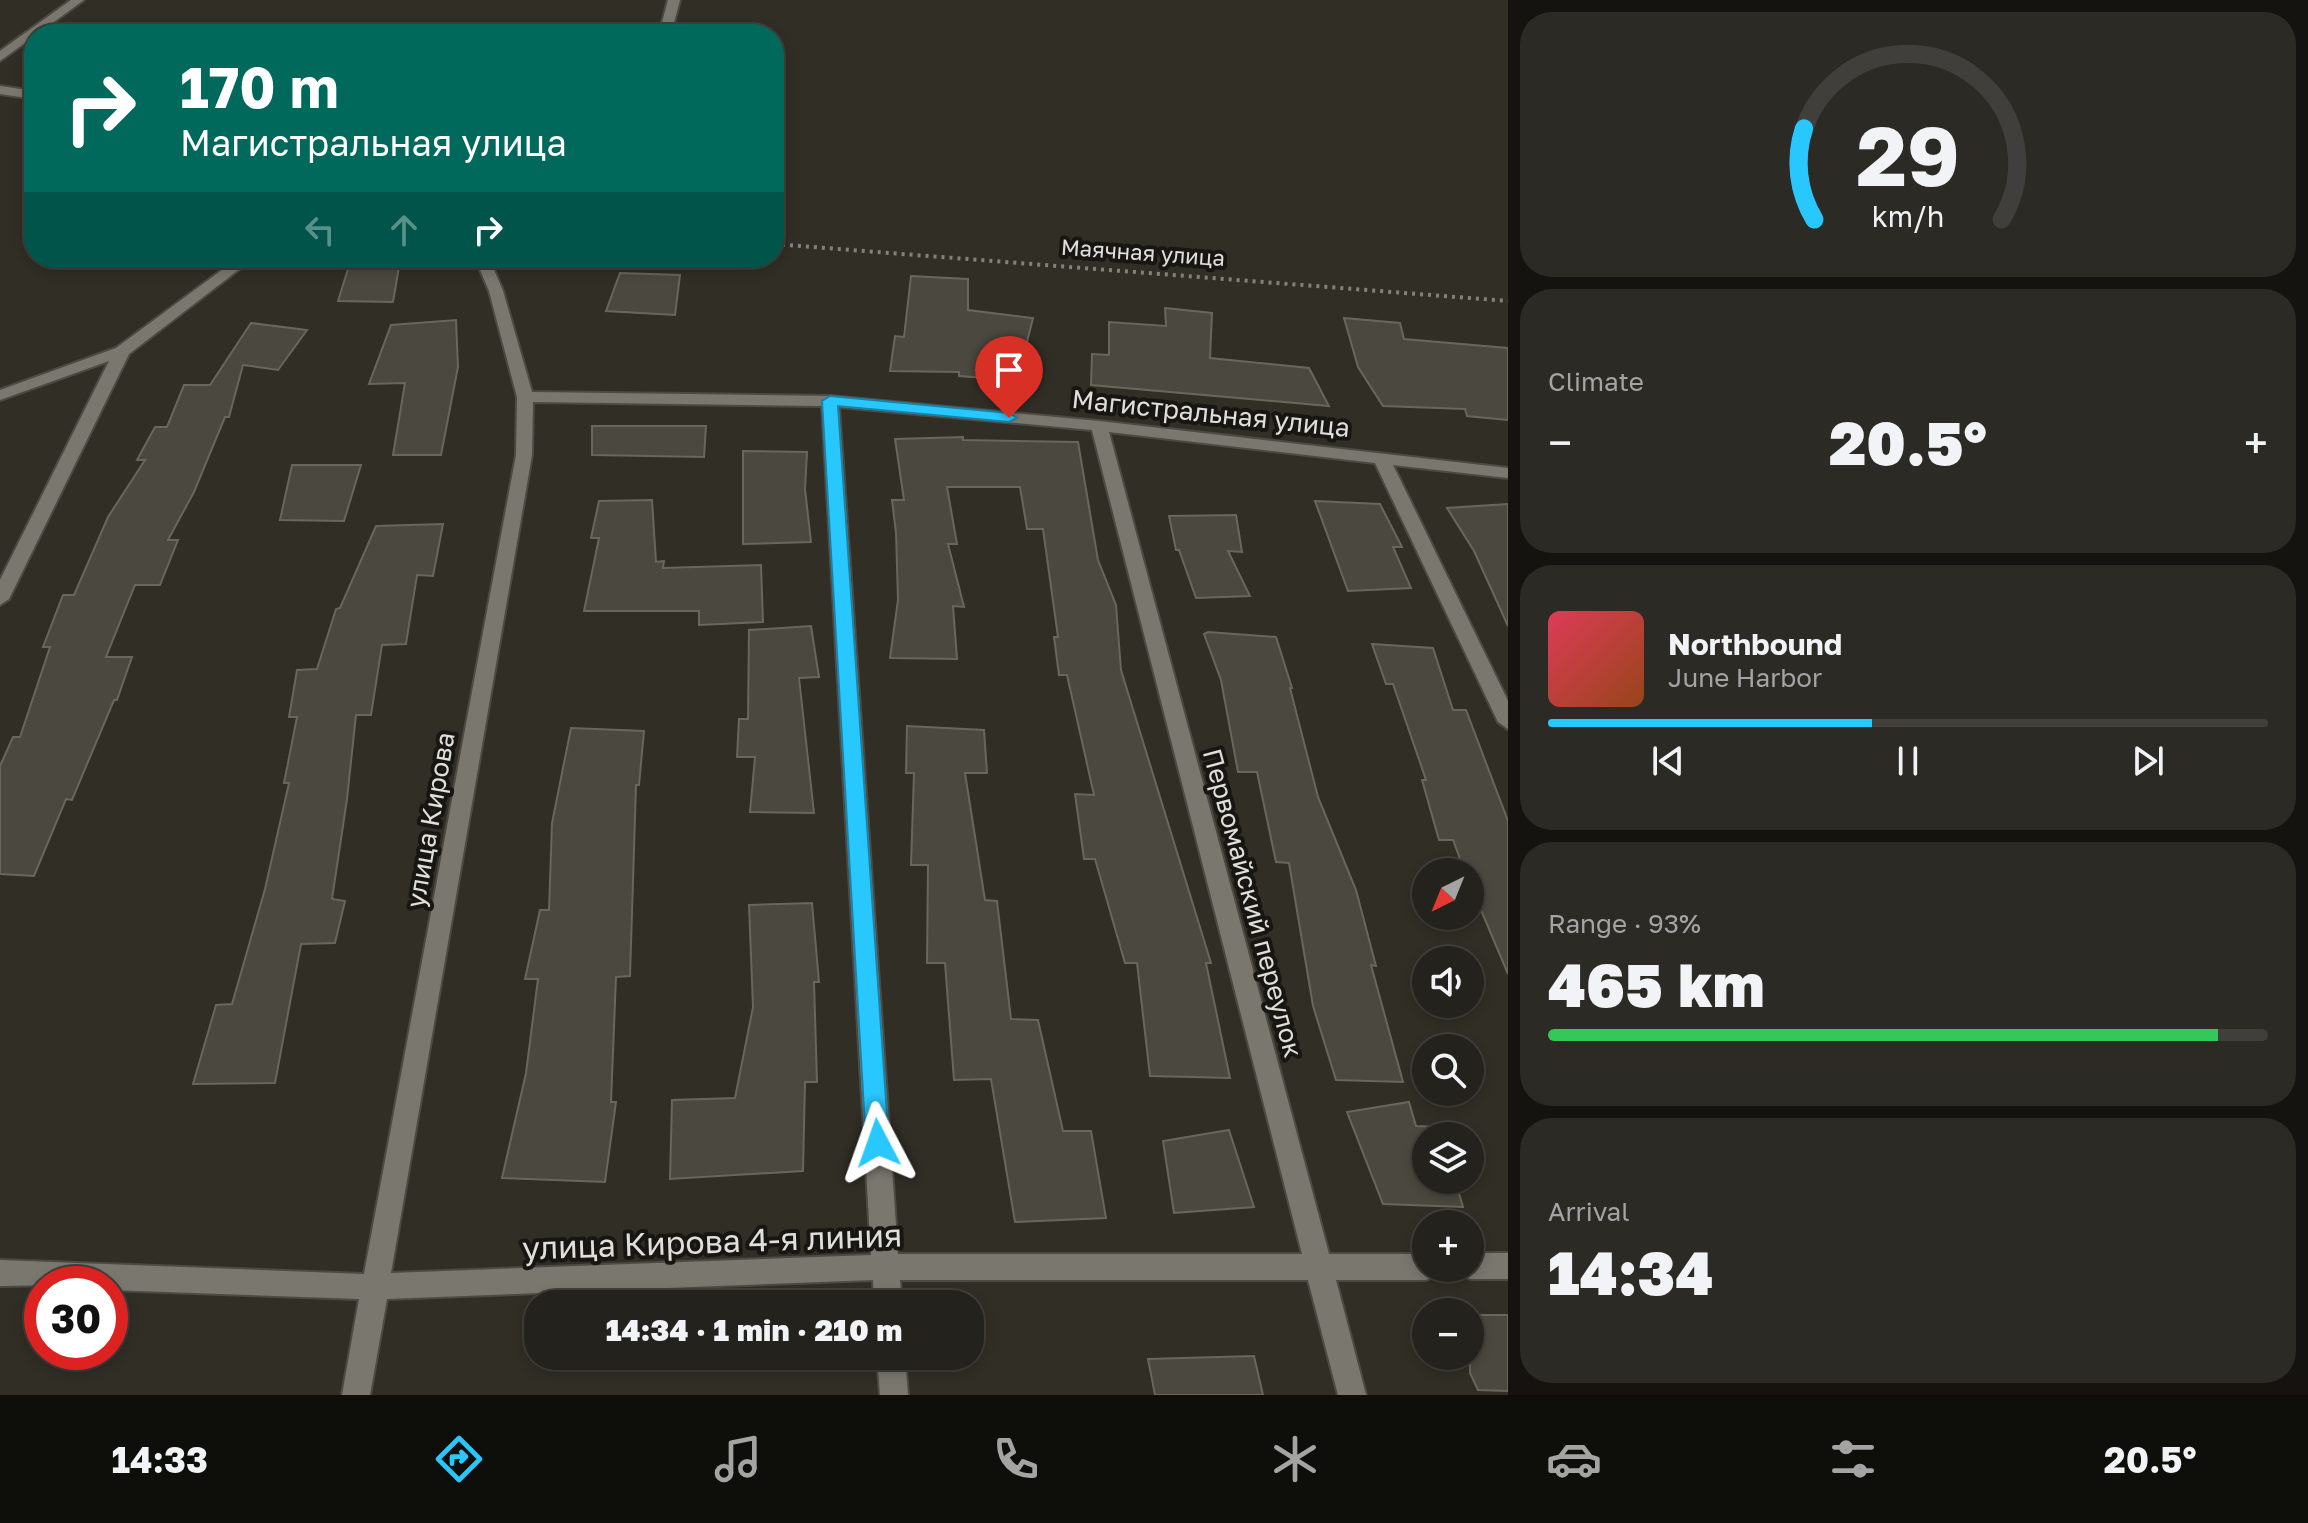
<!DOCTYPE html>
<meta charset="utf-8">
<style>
body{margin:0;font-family:"Golos Text",sans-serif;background:#2c2a25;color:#f1f3f6;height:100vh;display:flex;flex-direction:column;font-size:30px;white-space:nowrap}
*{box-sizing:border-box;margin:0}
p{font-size:26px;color:#a3a4a3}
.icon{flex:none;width:44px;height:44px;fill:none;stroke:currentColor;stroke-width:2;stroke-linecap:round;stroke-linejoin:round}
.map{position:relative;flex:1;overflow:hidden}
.drawer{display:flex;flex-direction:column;gap:12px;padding:12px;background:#14130f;width:800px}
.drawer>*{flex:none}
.top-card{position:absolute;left:24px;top:24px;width:760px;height:244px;border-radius:32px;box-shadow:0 4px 12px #0003,0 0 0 2px #413f3b;background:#00695c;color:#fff;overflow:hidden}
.needle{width:52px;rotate:223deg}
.fabs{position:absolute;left:1412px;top:858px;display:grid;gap:16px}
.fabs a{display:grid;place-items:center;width:72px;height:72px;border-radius:50%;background:#24221c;box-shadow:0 4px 12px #0003,0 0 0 2px #413f3b;font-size:40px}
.speed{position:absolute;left:24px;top:1266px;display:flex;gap:16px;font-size:40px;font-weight:700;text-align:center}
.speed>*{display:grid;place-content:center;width:104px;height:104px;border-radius:50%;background:#24221c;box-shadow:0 4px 12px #0003,0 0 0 2px #413f3b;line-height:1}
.speed .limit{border:12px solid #d22;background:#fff;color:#111}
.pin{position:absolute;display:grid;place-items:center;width:68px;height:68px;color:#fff;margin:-82px -34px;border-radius:50% 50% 50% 0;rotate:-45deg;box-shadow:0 0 8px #0007}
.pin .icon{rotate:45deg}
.me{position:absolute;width:88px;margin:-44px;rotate:356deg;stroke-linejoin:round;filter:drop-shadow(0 0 6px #0008)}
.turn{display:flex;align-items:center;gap:28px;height:168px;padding:0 24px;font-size:36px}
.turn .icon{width:104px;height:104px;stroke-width:2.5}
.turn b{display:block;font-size:56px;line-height:68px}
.lanes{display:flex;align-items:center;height:76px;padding:0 24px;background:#0003;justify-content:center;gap:40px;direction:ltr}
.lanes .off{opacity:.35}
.big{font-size:60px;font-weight:800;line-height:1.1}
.drawer .widget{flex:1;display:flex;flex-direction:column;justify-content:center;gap:12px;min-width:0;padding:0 28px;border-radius:32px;background:#2c2a25}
.drawer .dial{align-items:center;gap:0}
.dial svg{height:208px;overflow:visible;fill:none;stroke:#413f3b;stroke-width:7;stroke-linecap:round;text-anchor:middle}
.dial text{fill:#f1f3f6;stroke:none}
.song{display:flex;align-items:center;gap:24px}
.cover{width:96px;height:96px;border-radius:12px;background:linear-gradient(135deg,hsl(350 70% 55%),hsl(20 70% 35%))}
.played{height:8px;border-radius:4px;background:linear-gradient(90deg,#28c8ff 45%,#413f3b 45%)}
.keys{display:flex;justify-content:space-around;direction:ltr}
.heat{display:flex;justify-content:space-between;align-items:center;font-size:44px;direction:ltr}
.charge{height:12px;border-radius:6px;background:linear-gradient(90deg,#34c759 93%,#413f3b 0)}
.trip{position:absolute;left:524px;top:1290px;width:460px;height:80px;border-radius:32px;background:#24221c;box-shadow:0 4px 12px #0003,0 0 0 2px #413f3b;font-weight:800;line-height:80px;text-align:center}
.dock{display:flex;height:128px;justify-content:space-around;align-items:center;background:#0e0e0b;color:#a3a4a3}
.dock .icon{width:56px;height:56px}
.dock .on{color:#28c8ff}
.dock b{font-size:36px;color:#f1f3f6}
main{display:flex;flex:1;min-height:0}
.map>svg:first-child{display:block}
.building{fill:#4b483f;stroke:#69665c;stroke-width:2}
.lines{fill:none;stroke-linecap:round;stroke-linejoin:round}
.minor-casing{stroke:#4c4a43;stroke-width:4}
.path{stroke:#83817a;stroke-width:4;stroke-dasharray:3 5;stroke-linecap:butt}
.minor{fill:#7a786e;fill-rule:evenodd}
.route{fill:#28c8ff;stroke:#1a82a6;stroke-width:2}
.labels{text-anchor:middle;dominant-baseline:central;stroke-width:8;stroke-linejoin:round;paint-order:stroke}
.far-street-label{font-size:22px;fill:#e0dfd9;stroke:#171612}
.street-label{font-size:26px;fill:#e0dfd9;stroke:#171612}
.near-street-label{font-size:32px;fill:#e0dfd9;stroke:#171612}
</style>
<main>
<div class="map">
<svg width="1508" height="1395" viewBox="0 0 1508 1395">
<rect width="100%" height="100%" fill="#302e25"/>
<path class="building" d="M 399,267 L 393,302 L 338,301 L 348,269 Z
M 620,273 L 680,275 L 675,315 L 606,311 Z
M 911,276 L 968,279 L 968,310 L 1033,318 L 1025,350 L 1025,381 L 959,376 L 959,372 L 890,371 L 895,336 L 904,337 Z
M 1165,308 L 1212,313 L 1210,358 L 1309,368 L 1329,406 L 1091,385 L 1092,354 L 1109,355 L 1109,322 L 1166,326 Z
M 1344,318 L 1400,323 L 1404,339 L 1508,348 L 1508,420 L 1467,416 L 1465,409 L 1383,406 L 1358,367 Z
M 456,320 L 458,367 L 441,455 L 393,455 L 405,383 L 369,384 L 391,325 Z
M 251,323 L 307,330 L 278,370 L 243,365 L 229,417 L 225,417 L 194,492 L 168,540 L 178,540 L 160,585 L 135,585 L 106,657 L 132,657 L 117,700 L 114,700 L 72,800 L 66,799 L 34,876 L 0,874 L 0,766 L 13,737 L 20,737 L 50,647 L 43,647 L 63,595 L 74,595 L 108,517 L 145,460 L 137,460 L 155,427 L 167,427 L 184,385 L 210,385 Z
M 592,426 L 706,426 L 704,457 L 592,455 Z
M 963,437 L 963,440 L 1078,442 L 1098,560 L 1116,605 L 1121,670 L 1211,963 L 1206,963 L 1230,1078 L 1150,1076 L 1137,963 L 1125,963 L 1095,859 L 1084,859 L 1075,794 L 1094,795 L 1067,675 L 1059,675 L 1054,637 L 1058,637 L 1043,529 L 1027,529 L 1020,487 L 947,487 L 957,544 L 948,544 L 964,607 L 953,606 L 957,659 L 890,658 L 898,600 L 896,533 L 892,500 L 904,500 L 895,439 Z
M 743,451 L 807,452 L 805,489 L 811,542 L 743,544 Z
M 292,465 L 361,465 L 344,521 L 280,520 Z
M 652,500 L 656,562 L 664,561 L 663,568 L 761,565 L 763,622 L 699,625 L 699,611 L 584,611 L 599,538 L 591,538 L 599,501 Z
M 1315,501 L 1380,504 L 1402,547 L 1393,547 L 1411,588 L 1348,591 Z
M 1508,504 L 1508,626 L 1474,551 L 1447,508 Z
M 1236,515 L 1242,552 L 1228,551 L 1250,596 L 1196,598 L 1179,550 L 1176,550 L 1169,516 Z
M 443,524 L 433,576 L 417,575 L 406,644 L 382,645 L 371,715 L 356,715 L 347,799 L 332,899 L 345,901 L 335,943 L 301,944 L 275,1083 L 193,1084 L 216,1005 L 232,1004 L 265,889 L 289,783 L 284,783 L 297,717 L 289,717 L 297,670 L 317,669 L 336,609 L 340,608 L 376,526 Z
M 811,626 L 819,677 L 799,678 L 814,813 L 750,812 L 755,757 L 737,757 L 739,719 L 748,719 L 749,630 Z
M 1208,632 L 1276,637 L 1292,688 L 1290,688 L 1318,797 L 1356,890 L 1376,966 L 1371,965 L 1403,1082 L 1336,1080 L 1313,1006 L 1289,863 L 1276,862 L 1257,772 L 1238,772 L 1221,680 L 1204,634 Z
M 1372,644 L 1433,648 L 1453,710 L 1466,710 L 1508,821 L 1508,974 L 1470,884 L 1470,872 L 1465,872 L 1453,840 L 1439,840 L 1422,780 L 1426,780 L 1393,684 L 1386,684 Z
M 907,726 L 984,730 L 987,773 L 965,773 L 985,900 L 997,901 L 1011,1019 L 1038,1020 L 1063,1131 L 1091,1131 L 1106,1218 L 1015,1222 L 991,1079 L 954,1080 L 945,963 L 927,963 L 928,865 L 911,865 L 914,773 L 906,773 Z
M 571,728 L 644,731 L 639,785 L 636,785 L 630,976 L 616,977 L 611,1102 L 616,1102 L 605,1182 L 502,1178 L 526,1073 L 538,979 L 525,979 L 540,910 L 549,910 L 552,823 Z
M 812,903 L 819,982 L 814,982 L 817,1082 L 805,1082 L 803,1171 L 670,1179 L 672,1100 L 735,1098 L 753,1007 L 749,905 Z
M 1409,1102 L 1416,1126 L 1439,1127 L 1442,1136 L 1426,1136 L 1426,1180 L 1455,1180 L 1463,1207 L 1383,1204 L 1347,1112 Z
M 1229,1130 L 1254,1207 L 1174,1213 L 1163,1141 Z
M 1470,1315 L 1508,1315 L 1508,1391 L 1478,1390 L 1470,1373 Z
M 1254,1356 L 1263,1395 L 1155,1395 L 1148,1359 Z"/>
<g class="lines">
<defs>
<path id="minor" d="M 71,0 L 84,0 L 0,61 L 0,51 Z
M 668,0 L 680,0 L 671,34 L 659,34 Z
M 0,86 L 34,91 L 34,99 L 0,94 Z
M 238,258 L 254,258 L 129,354 L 9,599 L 0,605 L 0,580 L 109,361 L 0,400 L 0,390 L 116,348 Z
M 475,258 L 489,258 L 503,291 L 532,392 L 830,396 L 1099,421 L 1508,468 L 1508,478 L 1393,465 L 1508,701 L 1508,729 L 1498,722 L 1375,463 L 1109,432 L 1329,1254 L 1426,1254 L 1426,1268 L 1439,1268 L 1436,1276 L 1426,1280 L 1336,1280 L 1366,1395 L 1338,1395 L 1308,1280 L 900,1280 L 902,1304 L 874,1304 L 873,1280 L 387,1299 L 370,1395 L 342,1395 L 359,1299 L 110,1290 L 110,1284 L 0,1286 L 0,1260 L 364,1274 L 516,455 L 517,397 L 489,291 ZM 533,402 L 822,406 L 871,1255 L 391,1273 L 532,455 ZM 839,407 L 1092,430 L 1302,1254 L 898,1254 Z
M 1470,1253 L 1508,1253 L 1508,1279 L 1470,1279 L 1460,1275 L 1457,1268 L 1470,1268 Z
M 877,1356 L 905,1356 L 908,1395 L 880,1395 Z"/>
</defs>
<use href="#minor" class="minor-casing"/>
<path class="path" d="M 774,244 L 1508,301"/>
<use href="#minor" class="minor"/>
</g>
<path class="route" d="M 830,396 L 1009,413 L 1017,418 L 1009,422 L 838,406 L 889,1143 L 886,1151 L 878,1154 L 869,1151 L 866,1143 L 822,401 Z"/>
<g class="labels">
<g class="far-street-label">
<text transform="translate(1143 252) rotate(4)">Маячная улица</text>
</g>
<g class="street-label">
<text transform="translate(1211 413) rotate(6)">Магистральная улица</text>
<text transform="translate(430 820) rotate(-80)">улица Кирова</text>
<text transform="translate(1253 903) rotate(75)">Первомайский переулок</text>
</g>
<g class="near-street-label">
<text transform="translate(712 1241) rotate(-2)">улица Кирова 4-я линия</text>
</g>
</g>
</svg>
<div class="fabs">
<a><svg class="needle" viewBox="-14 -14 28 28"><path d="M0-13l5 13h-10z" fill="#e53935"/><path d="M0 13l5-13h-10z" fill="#a3a4a3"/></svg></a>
<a><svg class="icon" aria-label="sound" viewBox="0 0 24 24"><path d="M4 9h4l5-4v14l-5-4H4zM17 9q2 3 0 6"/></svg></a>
<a><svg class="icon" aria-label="search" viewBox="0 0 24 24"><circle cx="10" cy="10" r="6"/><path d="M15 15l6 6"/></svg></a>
<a><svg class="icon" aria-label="layers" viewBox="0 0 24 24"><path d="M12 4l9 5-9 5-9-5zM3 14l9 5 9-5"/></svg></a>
<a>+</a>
<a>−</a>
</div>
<div class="speed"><div class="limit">30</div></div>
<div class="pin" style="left:1009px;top:418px;background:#d93025"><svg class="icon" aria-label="arrive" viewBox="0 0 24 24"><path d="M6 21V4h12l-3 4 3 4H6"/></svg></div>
<svg class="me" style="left:878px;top:1143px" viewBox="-20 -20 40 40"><path d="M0-17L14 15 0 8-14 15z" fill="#28c8ff" stroke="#fff" stroke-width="4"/></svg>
<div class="trip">14:34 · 1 min · 210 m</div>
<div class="top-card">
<div class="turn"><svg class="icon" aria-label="right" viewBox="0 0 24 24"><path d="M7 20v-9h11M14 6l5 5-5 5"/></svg><div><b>170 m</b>Магистральная улица</div></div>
<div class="lanes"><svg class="icon off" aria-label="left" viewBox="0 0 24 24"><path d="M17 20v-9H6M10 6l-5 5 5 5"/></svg><svg class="icon off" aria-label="ahead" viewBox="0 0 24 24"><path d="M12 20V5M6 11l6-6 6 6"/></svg><svg class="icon" aria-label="right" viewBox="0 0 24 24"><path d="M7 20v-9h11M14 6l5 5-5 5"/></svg></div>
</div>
</div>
<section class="drawer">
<div class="widget dial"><svg viewBox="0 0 100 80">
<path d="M14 69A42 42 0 1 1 86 69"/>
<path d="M14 69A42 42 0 0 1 10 34" stroke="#28c8ff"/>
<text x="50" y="56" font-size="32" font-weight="700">29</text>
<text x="50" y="72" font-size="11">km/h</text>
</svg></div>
<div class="widget"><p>Climate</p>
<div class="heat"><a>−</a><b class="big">20.5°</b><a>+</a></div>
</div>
<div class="widget">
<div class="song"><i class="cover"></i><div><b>Northbound</b><p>June Harbor</p></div></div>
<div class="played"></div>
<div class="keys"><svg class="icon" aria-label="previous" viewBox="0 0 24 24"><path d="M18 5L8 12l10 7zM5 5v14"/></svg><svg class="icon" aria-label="pause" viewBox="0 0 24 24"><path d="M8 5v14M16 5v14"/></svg><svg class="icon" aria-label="next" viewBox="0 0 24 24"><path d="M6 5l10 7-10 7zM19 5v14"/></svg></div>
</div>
<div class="widget"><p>Range · 93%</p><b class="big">465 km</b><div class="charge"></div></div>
<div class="widget"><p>Arrival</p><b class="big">14:34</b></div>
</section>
</main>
<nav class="dock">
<b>14:33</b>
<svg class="icon on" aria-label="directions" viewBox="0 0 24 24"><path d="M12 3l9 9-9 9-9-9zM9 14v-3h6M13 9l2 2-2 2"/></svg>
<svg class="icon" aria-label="music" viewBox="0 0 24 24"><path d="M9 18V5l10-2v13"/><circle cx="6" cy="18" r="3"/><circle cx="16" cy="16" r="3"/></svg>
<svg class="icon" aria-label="phone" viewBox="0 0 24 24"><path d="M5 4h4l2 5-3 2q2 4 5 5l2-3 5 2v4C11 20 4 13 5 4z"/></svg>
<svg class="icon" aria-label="climate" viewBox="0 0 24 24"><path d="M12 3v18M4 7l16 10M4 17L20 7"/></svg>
<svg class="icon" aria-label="car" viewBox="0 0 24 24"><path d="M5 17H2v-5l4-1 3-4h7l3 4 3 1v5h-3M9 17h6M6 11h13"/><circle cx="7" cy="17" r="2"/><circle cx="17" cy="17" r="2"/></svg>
<svg class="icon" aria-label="filters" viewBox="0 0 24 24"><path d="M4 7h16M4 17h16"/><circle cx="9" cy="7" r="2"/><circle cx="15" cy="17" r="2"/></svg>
<b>20.5°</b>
</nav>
